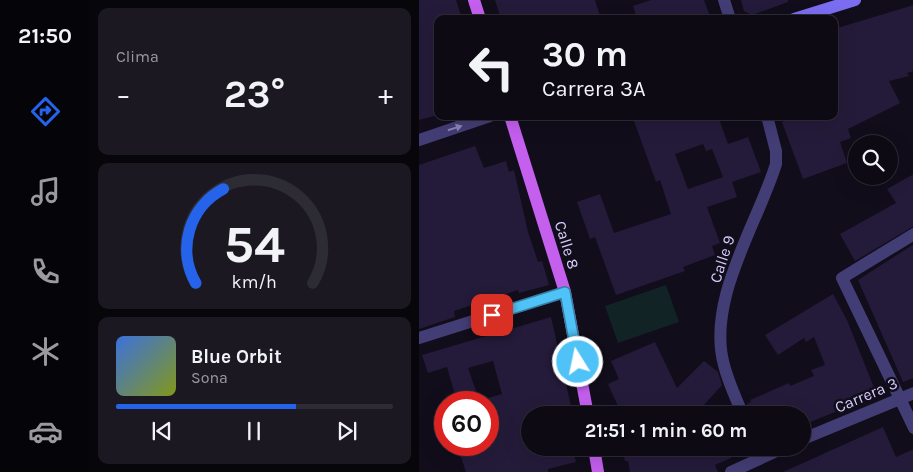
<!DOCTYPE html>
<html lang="es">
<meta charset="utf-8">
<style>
body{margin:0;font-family:Karla,sans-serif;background:#1b1822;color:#f1f3f6;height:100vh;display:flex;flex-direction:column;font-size:19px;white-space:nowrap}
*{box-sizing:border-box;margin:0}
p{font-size:16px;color:#9a9aa0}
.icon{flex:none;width:28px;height:28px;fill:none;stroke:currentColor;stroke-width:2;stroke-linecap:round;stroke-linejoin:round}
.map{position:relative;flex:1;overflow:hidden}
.panel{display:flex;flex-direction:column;gap:8px;padding:8px;background:#07060b;width:329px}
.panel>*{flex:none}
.top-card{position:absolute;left:15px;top:15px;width:404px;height:105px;border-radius:10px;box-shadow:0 5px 20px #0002,0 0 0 1px #2d2b34;background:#0d0a14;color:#f1f3f6;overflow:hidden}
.controls{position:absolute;left:429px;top:135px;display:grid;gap:10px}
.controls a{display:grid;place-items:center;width:50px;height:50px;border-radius:50%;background:#0d0a14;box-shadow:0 5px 20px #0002,0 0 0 1px #2d2b34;font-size:25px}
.speed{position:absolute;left:15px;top:391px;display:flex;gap:10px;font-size:25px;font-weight:700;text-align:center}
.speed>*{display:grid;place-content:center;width:65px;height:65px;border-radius:50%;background:#0d0a14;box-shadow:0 5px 20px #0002,0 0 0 1px #2d2b34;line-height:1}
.speed .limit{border:8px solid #d22;background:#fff;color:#111}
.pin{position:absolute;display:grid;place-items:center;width:42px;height:42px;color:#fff;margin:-21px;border-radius:10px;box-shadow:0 2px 8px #0006}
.me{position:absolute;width:55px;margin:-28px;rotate:350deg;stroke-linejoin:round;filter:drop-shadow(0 0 4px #0008)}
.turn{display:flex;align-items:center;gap:18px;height:105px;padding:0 25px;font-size:22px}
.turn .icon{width:65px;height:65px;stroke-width:2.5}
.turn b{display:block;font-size:35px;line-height:42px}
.big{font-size:38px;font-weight:700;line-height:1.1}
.panel .card{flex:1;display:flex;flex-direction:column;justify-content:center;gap:8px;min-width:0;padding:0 18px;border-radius:10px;background:#1b1822}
.panel .dial{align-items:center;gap:0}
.dial svg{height:130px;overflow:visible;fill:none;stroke:#2d2b34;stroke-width:7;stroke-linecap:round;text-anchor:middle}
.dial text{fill:#f1f3f6;stroke:none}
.song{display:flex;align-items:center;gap:15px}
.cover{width:60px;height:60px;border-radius:8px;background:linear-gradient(135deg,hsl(220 70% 55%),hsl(70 70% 35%))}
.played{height:5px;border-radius:2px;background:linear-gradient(90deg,#2563eb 65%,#2d2b34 65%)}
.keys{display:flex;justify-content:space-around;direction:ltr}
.heat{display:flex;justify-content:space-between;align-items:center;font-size:28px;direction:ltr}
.trip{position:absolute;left:102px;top:406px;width:290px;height:50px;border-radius:25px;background:#0d0a14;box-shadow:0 5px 20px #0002,0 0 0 1px #2d2b34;font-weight:700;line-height:50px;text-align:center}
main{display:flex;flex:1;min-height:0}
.menu{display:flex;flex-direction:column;width:90px;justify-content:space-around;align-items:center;background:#050408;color:#9a9aa0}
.menu .icon{width:35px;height:35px}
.menu .on{color:#2563eb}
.menu b{font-size:22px;color:#f1f3f6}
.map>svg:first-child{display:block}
.green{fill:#112324}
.building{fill:#241b3a;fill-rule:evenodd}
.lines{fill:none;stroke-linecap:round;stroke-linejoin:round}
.street{stroke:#433d75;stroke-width:12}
.secondary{stroke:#7b6df0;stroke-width:12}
.primary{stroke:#c45fee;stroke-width:12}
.oneway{fill:#8c84b8}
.route-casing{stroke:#337fa1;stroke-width:12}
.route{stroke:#4fc3f7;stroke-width:9}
.labels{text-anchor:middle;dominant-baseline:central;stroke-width:5;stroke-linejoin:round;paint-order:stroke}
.street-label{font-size:16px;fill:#d5ccfa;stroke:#110d1b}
</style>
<main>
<nav class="menu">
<b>21:50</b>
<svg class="icon on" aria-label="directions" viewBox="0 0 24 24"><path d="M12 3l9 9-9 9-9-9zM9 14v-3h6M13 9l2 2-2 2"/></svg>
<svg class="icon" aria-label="music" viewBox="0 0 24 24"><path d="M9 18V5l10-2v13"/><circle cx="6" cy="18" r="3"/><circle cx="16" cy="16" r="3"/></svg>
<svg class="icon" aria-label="phone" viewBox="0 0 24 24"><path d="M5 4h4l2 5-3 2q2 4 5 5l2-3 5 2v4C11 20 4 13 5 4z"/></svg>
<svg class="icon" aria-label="climate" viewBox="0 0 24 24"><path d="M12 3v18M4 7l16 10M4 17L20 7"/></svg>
<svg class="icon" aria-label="car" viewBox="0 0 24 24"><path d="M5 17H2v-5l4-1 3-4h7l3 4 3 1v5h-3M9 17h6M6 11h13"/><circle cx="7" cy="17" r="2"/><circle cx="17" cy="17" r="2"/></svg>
</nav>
<section class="panel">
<div class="card"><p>Clima</p>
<div class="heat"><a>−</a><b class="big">23°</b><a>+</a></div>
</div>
<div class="card dial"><svg viewBox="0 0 100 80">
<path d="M14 69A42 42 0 1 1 86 69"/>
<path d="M14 69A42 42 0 0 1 31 11" stroke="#2563eb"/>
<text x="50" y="56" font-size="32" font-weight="700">54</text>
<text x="50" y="72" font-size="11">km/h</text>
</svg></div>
<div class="card">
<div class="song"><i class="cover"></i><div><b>Blue Orbit</b><p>Sona</p></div></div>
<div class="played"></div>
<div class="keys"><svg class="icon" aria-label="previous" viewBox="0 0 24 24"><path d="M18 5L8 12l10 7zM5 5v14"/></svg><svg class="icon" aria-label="pause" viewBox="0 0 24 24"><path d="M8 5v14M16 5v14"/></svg><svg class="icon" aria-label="next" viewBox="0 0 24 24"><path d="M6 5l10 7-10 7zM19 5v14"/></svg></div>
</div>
</section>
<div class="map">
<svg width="495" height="472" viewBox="0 0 495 472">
<rect width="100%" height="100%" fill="#110d1b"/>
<path class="green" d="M 247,285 L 260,322 L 199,343 L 186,306 Z"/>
<path class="building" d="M 0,0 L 37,0 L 43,19 L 19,19 L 19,115 L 0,120 Z
M 76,0 L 176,0 L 182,19 L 82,19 Z
M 232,0 L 285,0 L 292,19 L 218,19 L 214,6 Z
M 322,0 L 369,0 L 369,2 L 333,15 L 325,11 Z
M 495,5 L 495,71 L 488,73 L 490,76 L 470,81 L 481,103 L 429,129 L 432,138 L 421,142 L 428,163 L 384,179 L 363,122 L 379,116 L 415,116 L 415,29 Z
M 228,116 L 299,116 L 309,144 L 329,137 L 342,172 L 313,182 L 318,197 L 288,207 L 301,243 L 293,246 L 296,255 L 264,267 L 266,271 L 197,295 L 176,237 L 171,239 L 158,202 L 181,194 L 195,233 L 252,214 L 241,180 L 237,182 L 215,121 ZM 284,144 L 287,151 L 293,149 L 304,177 L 269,189 L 256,154 Z
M 56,146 L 65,168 L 87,161 L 90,172 L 95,170 L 109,232 L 119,262 L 123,261 L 130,285 L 100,293 L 99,290 L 35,311 L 36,317 L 0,329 L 0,165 Z
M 495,174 L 495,226 L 436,261 L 421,234 L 477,203 L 468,189 Z
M 495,244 L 495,378 L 484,382 L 439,280 Z
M 414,294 L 428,320 L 458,395 L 384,425 L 384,415 L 332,415 L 328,404 L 332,402 L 331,400 L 370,383 L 371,386 L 395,376 L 392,370 L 406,365 L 395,337 L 387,342 L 385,338 L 359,355 L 346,335 Z
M 132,317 L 154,415 L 111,415 L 111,448 L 153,448 L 157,462 L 129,469 L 129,472 L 47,472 L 38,445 L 69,445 L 69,398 L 83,394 L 74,361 L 49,368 L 61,402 L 38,402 L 28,367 L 9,373 L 3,355 Z
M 236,342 L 258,388 L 285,361 L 299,372 L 303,385 L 276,415 L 203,415 L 189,384 L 200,379 L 192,361 Z
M 464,427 L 477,457 L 495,449 L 495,472 L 364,472 Z
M 203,448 L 242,448 L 243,453 L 250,448 L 307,448 L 312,458 L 296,465 L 299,472 L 211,472 L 209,461 L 206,461 Z"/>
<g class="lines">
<path class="street" d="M 305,0 L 311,19
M 0,140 L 71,116
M 495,234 L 423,278 L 495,428
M 0,338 L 146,292
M 324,415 C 317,399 309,381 305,365 C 287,300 339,223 357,164 L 357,151 L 348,116
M 384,439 L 495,393
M 312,472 L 364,448"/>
<path class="secondary" d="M 375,19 L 436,0"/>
<path class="primary" d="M 55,0 L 61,19
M 91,116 L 146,292 L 169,415
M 175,448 L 179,472"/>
</g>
<defs><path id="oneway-solid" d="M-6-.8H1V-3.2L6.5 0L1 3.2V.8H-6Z" transform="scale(1.25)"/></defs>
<use class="oneway" href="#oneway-solid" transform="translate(36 128) rotate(-18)"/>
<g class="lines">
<defs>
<path id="route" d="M 73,315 L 146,292 L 159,362"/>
</defs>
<use href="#route" class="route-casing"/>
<use href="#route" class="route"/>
</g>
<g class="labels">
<g class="street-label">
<text transform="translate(148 245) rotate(73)">Calle 8</text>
<text transform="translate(303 259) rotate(-72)">Calle 9</text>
<text transform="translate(447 395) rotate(-23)">Carrera 3</text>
</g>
</g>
</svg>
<div class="controls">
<a><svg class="icon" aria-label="search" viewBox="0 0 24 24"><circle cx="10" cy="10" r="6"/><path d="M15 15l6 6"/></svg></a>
</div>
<div class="speed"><div class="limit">60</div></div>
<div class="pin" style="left:73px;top:315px;background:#d93025"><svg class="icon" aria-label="arrive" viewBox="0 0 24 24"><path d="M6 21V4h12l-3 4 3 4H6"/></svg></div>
<svg class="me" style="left:159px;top:362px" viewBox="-20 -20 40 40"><circle r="17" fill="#4fc3f7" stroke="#fff" stroke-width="3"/><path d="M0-11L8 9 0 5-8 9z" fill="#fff"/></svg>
<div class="trip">21:51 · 1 min · 60 m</div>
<div class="top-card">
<div class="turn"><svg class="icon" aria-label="left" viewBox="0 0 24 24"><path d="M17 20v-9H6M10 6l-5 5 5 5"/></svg><div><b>30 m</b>Carrera 3A</div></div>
</div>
</div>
</main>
